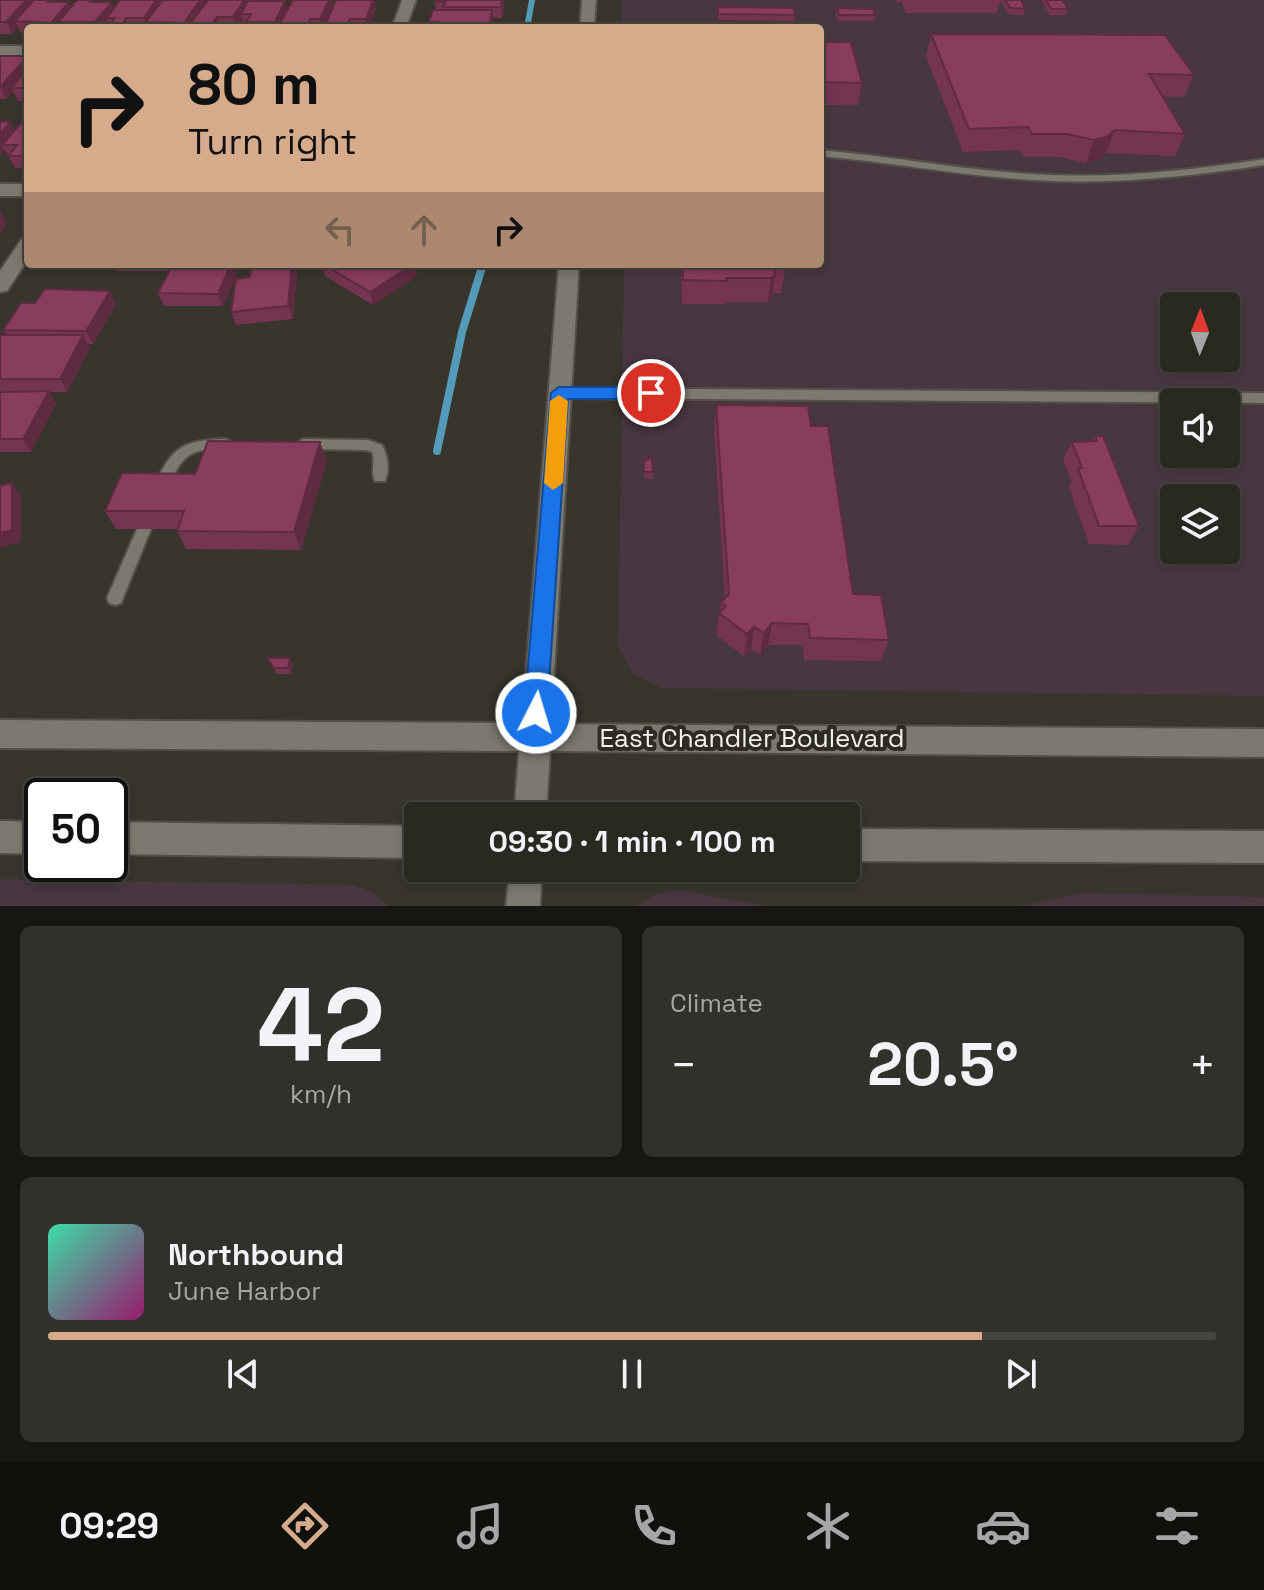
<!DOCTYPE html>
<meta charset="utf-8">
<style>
body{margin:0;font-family:"Space Grotesk",sans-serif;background:#31302a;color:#f1f3f6;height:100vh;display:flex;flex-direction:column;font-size:30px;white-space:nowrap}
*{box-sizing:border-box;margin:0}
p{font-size:26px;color:#a5a6a5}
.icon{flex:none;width:44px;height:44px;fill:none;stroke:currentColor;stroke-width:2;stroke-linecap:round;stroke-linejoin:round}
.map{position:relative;height:906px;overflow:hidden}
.side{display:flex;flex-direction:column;gap:20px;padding:20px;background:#171612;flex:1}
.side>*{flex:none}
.hud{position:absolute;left:24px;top:24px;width:800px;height:244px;border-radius:8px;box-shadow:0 4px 12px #0003,0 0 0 2px #45443f;background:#d6ab8b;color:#111;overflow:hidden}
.needle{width:52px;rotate:1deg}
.controls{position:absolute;left:1160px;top:292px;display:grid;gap:16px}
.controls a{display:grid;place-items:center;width:80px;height:80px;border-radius:8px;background:#292821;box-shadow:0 4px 12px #0003,0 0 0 2px #45443f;font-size:40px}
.speed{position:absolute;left:24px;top:778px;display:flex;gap:16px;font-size:40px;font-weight:700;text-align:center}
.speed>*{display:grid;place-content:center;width:104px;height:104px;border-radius:50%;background:#292821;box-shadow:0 4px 12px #0003,0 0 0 2px #45443f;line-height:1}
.speed .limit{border:4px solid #111;border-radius:12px;background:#fff;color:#111}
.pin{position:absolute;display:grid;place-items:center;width:68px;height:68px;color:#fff;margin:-34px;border:4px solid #fff;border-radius:50%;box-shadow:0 2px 8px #0007}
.me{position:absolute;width:88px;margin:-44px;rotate:5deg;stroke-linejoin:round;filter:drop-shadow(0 0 6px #0008)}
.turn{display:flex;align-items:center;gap:28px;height:168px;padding:0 32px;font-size:36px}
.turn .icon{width:104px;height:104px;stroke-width:2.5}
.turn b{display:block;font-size:56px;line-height:68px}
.lanes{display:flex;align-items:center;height:76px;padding:0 32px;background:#0003;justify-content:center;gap:40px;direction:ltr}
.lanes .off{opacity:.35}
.big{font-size:60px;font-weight:800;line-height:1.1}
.side .widget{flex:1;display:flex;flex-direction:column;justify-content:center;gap:12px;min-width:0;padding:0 28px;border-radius:12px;background:#31302a}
.side .dial{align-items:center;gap:0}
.dial b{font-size:104px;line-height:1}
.song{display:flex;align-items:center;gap:24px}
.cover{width:96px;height:96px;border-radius:12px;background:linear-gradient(135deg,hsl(160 70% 55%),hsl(320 70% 35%))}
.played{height:8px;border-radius:4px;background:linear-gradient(90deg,#d6ab8b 80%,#45443f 80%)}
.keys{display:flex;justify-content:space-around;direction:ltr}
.heat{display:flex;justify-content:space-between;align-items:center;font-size:44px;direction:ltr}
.side .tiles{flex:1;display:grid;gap:20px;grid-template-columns:1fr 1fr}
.widget:last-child{grid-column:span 2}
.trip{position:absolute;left:404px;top:802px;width:456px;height:80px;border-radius:8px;background:#292821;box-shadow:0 4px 12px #0003,0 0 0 2px #45443f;font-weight:800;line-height:80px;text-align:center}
.dock{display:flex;height:128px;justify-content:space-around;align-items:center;background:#10100d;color:#a5a6a5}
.dock .icon{width:56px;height:56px}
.dock .on{color:#d6ab8b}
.dock b{font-size:36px;color:#f1f3f6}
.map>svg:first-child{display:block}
.commercial{fill:#483741;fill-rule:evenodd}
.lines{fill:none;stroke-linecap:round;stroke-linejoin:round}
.stream-far1{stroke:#539bb9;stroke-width:6}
.stream{stroke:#539bb9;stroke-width:8}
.lane-casing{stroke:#525049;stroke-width:4}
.street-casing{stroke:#525049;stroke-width:4}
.secondary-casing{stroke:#525049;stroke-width:4}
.lane{fill:#7c796f;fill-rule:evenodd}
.street{fill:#7c796f;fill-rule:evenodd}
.secondary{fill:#7c796f;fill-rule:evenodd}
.wall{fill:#753450}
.shaded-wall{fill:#5f2b41}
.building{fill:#883d5d;stroke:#5f2b41;stroke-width:2}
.route{fill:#1a73e8;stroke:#114b97;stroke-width:2}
.slow{fill:#f59e0b}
.labels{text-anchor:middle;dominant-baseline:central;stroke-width:8;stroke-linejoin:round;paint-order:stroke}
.near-street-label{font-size:26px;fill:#f3f1ec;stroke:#2d2b23}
</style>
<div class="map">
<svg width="1264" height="906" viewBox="0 0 1264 906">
<rect width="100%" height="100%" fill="#37352c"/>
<path class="commercial" d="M 622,0 L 1264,0 L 1264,696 L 662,688 L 632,673 L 618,646 L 624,264 L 820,264 L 820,28 L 621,28 ZM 1174,306 L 1226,306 L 1226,358 L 1174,358 ZM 1174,402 L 1226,402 L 1226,454 L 1174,454 ZM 1174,498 L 1226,498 L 1226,550 L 1174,550 Z
M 0,879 L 352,885 L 370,891 L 389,906 L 0,906 Z
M 682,890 L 710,896 L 769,906 L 636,906 L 655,894 Z
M 1084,893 L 1264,897 L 1264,906 L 1018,906 Z"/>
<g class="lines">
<path class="stream-far1" d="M 527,28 L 532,0"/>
<path class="stream" d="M 437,451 L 462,332 L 483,264"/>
<defs>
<path id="lane" d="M 820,150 C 891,156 961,170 1033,174 C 1110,179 1187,171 1264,159 L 1264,165 C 1187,177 1110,185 1033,180 C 961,176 891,162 820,156 Z
M 559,388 L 1264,393 L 1264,403 L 559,398 L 552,393 Z
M 226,439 L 233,444 L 231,448 C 222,450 213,449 204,450 C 180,453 175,474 165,493 L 155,493 L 153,489 C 171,448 181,440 226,439 Z
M 303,439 L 368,440 L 382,445 C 388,457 390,469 385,481 L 375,481 C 370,472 376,462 372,452 L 366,450 L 303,449 L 296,444 Z
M 144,523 L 149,525 L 151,529 L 123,598 L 121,603 L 115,605 L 109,603 L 107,598 L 137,529 L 139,525 Z"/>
<path id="street" d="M 402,0 L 416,0 L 406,28 L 392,28 Z
M 0,46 L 28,46 L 28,56 L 0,56 Z
M 0,184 L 28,184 L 28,196 L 0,196 Z
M 28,238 L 28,259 L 7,291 L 0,292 L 0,271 L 21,240 Z"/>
<path id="secondary" d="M 582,0 L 596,0 L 594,28 L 580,28 Z
M 559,264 L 579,264 L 551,724 L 1264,729 L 1264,757 L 550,751 L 546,816 L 514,816 L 519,751 L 0,748 L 0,720 L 522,723 Z
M 0,821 L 42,822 L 42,854 L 0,853 Z
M 110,822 L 418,826 L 418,858 L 110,854 Z
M 846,829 L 1264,831 L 1264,863 L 846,861 Z
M 510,868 L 542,868 L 540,906 L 506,906 Z"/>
</defs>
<use href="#lane" class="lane-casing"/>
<use href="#street" class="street-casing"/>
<use href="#secondary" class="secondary-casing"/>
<use href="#lane" class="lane"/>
<use href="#street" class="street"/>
<use href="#secondary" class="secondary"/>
</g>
<path class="wall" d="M 0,0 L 69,2 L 71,7 L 96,2 L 114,8 L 161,2 L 205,4 L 248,1 L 288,9 L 293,0 L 331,0 L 333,7 L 376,8 L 369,28 L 327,28 L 326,24 L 324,28 L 282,28 L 281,26 L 280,28 L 248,28 L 247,26 L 244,26 L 242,19 L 237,28 L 110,28 L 108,23 L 104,28 L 28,28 L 28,33 L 21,33 L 18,27 L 12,34 L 0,34 Z
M 503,0 L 504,10 L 502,18 L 493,18 L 492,28 L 430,28 L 429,22 L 436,10 L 435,2 Z
M 895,0 L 1001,0 L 997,13 L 906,13 L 902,2 L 896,2 Z
M 1001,0 L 1021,0 L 1025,9 L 1024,15 L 1008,14 Z
M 1041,0 L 1062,0 L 1068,9 L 1066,15 L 1050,15 Z
M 718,7 L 795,15 L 794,21 L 718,20 Z
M 837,8 L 875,15 L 874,21 L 838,21 L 836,14 Z
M 931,34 L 1194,75 L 1184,97 L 1163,97 L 1185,134 L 1175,156 L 1106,153 L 1100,159 L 1086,163 L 1059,157 L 1024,157 L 1020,150 L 963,152 L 926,56 Z
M 820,42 L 862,83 L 858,105 L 820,105 Z
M 0,56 L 28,56 L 28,101 L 18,101 L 13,91 L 6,99 L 0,99 Z
M 10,121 L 15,130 L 28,122 L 28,168 L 15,168 L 5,150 L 0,156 L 0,122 Z
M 113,264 L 241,264 L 223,306 L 164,306 L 158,293 L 169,271 L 116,271 Z
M 322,264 L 414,264 L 417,276 L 373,305 L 325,276 Z
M 681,264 L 784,264 L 785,269 L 781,293 L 773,293 L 772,300 L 768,302 L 725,302 L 725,304 L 682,304 Z
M 297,271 L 293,319 L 236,325 L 231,312 Z
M 116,304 L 93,344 L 88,344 L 90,348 L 67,392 L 49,392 L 56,404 L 31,452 L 0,452 L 0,335 L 7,335 L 3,330 Z
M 716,405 L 811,426 L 853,594 L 889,640 L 881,661 L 804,660 L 803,645 L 768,645 L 760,655 L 751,649 L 744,656 L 716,635 L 721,602 L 725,599 L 714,429 Z
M 1095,436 L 1139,526 L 1128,545 L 1089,544 L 1069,487 L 1071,481 L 1063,460 L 1072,442 L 1092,442 Z
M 327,461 L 301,550 L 186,549 L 177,531 L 177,529 L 116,529 L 105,511 L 195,474 Z
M 644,467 L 653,472 L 653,479 L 644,478 Z
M 267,658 L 293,664 L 291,674 L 277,674 Z"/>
<path class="shaded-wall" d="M 26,0 L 32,0 L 35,7 L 15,21 L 18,27 L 12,34 L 6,22 Z
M 156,0 L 161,0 L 163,7 L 146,22 L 148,28 L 144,18 Z
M 200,0 L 204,0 L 206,8 L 191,23 L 192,28 L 185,28 L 184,23 Z
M 244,0 L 248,0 L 250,7 L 241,14 L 242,19 L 236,28 L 233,17 Z
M 329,0 L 331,0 L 333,8 L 324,28 L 322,28 L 320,19 Z
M 373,0 L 375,0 L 376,8 L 369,28 L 367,28 L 366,19 Z
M 503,0 L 504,10 L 502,18 L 501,7 Z
M 285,1 L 288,13 L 280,23 L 280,28 L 276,28 L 275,22 Z
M 69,2 L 73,13 L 58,22 L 60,28 L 54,28 L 51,23 Z
M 112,2 L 116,13 L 107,18 L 108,23 L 104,28 L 97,28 L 95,22 Z
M 492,10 L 494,21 L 492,28 L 489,28 Z
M 217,17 L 220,28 L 214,28 L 212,24 Z
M 126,18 L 130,28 L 124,28 L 122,24 Z
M 28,56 L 28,74 L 12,88 L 13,91 L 6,99 L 0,87 Z
M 10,121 L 17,134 L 2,145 L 5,150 L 0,156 L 0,135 Z
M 1115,130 L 1106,153 L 1100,159 L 1086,163 L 1094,140 Z
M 0,210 L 7,223 L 0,234 Z
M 231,264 L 241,264 L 223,306 L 218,294 Z
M 292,264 L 295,264 L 297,271 L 293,319 L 288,306 Z
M 414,264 L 417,276 L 373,305 L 370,292 Z
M 775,276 L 772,300 L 768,302 L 771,278 Z
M 110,291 L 116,304 L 93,344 L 86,331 Z
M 83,335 L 90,348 L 67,392 L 60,379 Z
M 49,391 L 56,404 L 31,452 L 23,439 Z
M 320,442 L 327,461 L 301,550 L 294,532 Z
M 12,483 L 21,496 L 21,542 L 0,548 L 0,533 Z
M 772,623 L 768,645 L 760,655 L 764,633 Z
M 754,627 L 751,649 L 744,656 L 747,634 Z
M 290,658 L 293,664 L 291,674 L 288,668 Z"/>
<path class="building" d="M 0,0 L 26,0 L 6,22 L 0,22 Z
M 34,0 L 49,0 L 47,2 L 69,2 L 51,23 L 15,21 Z
M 77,0 L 91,0 L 90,2 L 112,2 L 95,22 L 58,22 Z
M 120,0 L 156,0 L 144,18 L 126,18 L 122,24 L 111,24 L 115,18 L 107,18 Z
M 163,0 L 200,0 L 184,23 L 146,22 Z
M 208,0 L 244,0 L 233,17 L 217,17 L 212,24 L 191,23 Z
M 293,0 L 329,0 L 320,19 L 310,19 L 309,23 L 280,23 Z
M 336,0 L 373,0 L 366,19 L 350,19 L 348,23 L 326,23 Z
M 435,0 L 502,0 L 501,7 L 443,7 L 445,2 L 435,2 Z
M 1005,0 L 1021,0 L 1025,9 L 1010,8 Z
M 1046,0 L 1062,0 L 1068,9 L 1051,9 Z
M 248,1 L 285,1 L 275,22 L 246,22 L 251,14 L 241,14 Z
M 718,7 L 794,8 L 795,15 L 718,14 Z
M 837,8 L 873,9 L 875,15 L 839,15 Z
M 433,10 L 492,10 L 489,27 L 438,27 L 440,22 L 429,22 Z
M 931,34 L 1165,35 L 1194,75 L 1149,74 L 1185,134 L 1115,130 L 1108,136 L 1094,140 L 1067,134 L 1032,134 L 1028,127 L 969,129 Z
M 820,42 L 851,42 L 862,83 L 820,82 Z
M 0,56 L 28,56 L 0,87 Z
M 28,68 L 28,88 L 12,88 Z
M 10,121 L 0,135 L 0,122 Z
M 22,122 L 28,122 L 28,156 L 8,156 L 17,145 L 2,145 Z
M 173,264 L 231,264 L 218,294 L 158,293 Z
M 252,264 L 292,264 L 288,306 L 231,312 L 236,279 L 250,277 Z
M 323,264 L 414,264 L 370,292 Z
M 683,264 L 784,264 L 785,269 L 774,269 L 775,276 L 771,278 L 726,278 L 727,281 L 683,280 Z
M 45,289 L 110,291 L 86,331 L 3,330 L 21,303 L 35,303 Z
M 0,335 L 83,335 L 60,379 L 0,379 Z
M 49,391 L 23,439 L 0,439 L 0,392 Z
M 716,405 L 808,406 L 811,426 L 828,426 L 853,594 L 881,595 L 889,640 L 810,638 L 808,624 L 772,623 L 764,633 L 754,627 L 747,634 L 719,613 L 726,606 L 721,602 L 729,594 Z
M 1095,436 L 1103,436 L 1139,526 L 1099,526 L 1078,468 L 1082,468 L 1072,442 L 1097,441 Z
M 208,441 L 320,442 L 294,532 L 177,531 L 184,511 L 105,511 L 122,473 L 195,474 Z
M 652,457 L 653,472 L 644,472 L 644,461 Z
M 12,483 L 12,530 L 0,533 L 0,486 Z
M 267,658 L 290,658 L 288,668 L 274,668 Z"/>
<path class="route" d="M 559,387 L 651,387 L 659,393 L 651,399 L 568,399 L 547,713 L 544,720 L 536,723 L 528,720 L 524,713 L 551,393 Z"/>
<path class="slow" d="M 559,395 L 568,401 L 563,483 L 553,490 L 544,483 L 550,401 Z"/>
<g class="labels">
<g class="near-street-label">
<text x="752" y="738">East Chandler Boulevard</text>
</g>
</g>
</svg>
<div class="controls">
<a><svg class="needle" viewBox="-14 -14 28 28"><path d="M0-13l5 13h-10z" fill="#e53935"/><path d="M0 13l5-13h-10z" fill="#a5a6a5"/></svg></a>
<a><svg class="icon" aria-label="sound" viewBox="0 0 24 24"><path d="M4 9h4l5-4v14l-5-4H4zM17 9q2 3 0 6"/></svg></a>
<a><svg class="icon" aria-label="layers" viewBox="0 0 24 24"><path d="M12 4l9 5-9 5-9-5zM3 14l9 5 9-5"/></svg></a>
</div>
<div class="speed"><div class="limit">50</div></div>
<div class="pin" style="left:651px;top:393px;background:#d93025"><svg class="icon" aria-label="arrive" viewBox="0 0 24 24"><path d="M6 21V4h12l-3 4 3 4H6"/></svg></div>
<svg class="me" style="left:536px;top:713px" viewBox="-20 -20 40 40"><circle r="17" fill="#1a73e8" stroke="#fff" stroke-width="3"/><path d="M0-11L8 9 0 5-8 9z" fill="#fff"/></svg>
<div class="trip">09:30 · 1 min · 100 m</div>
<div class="hud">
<div class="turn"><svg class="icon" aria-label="right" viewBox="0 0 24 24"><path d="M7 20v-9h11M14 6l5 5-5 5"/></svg><div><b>80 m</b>Turn right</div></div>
<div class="lanes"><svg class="icon off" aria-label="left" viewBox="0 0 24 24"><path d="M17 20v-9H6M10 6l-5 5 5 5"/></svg><svg class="icon off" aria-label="ahead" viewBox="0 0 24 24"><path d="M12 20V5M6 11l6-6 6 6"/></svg><svg class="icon" aria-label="right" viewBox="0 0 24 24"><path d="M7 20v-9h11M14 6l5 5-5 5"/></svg></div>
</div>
</div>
<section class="side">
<div class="tiles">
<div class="widget dial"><b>42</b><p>km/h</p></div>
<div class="widget"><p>Climate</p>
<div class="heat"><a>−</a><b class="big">20.5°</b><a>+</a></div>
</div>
<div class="widget">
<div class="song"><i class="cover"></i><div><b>Northbound</b><p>June Harbor</p></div></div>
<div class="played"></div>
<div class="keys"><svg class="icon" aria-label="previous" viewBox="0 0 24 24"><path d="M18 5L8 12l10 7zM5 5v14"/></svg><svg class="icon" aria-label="pause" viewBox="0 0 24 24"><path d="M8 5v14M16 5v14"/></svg><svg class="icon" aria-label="next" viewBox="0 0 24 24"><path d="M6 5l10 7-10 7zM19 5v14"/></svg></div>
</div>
</div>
</section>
<nav class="dock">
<b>09:29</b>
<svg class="icon on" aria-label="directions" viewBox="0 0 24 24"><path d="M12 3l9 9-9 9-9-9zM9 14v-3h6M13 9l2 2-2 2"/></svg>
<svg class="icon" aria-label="music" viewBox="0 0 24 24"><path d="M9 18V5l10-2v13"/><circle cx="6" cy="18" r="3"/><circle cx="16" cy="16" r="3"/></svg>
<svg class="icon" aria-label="phone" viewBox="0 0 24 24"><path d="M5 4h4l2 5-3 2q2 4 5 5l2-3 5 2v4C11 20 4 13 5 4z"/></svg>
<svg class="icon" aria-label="climate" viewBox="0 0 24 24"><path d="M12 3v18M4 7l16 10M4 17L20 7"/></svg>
<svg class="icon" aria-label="car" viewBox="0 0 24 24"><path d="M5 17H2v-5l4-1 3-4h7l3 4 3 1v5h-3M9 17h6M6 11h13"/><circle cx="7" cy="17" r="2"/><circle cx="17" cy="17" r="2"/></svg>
<svg class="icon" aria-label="filters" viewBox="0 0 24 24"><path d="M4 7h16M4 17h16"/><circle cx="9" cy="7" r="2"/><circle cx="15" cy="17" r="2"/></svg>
</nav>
